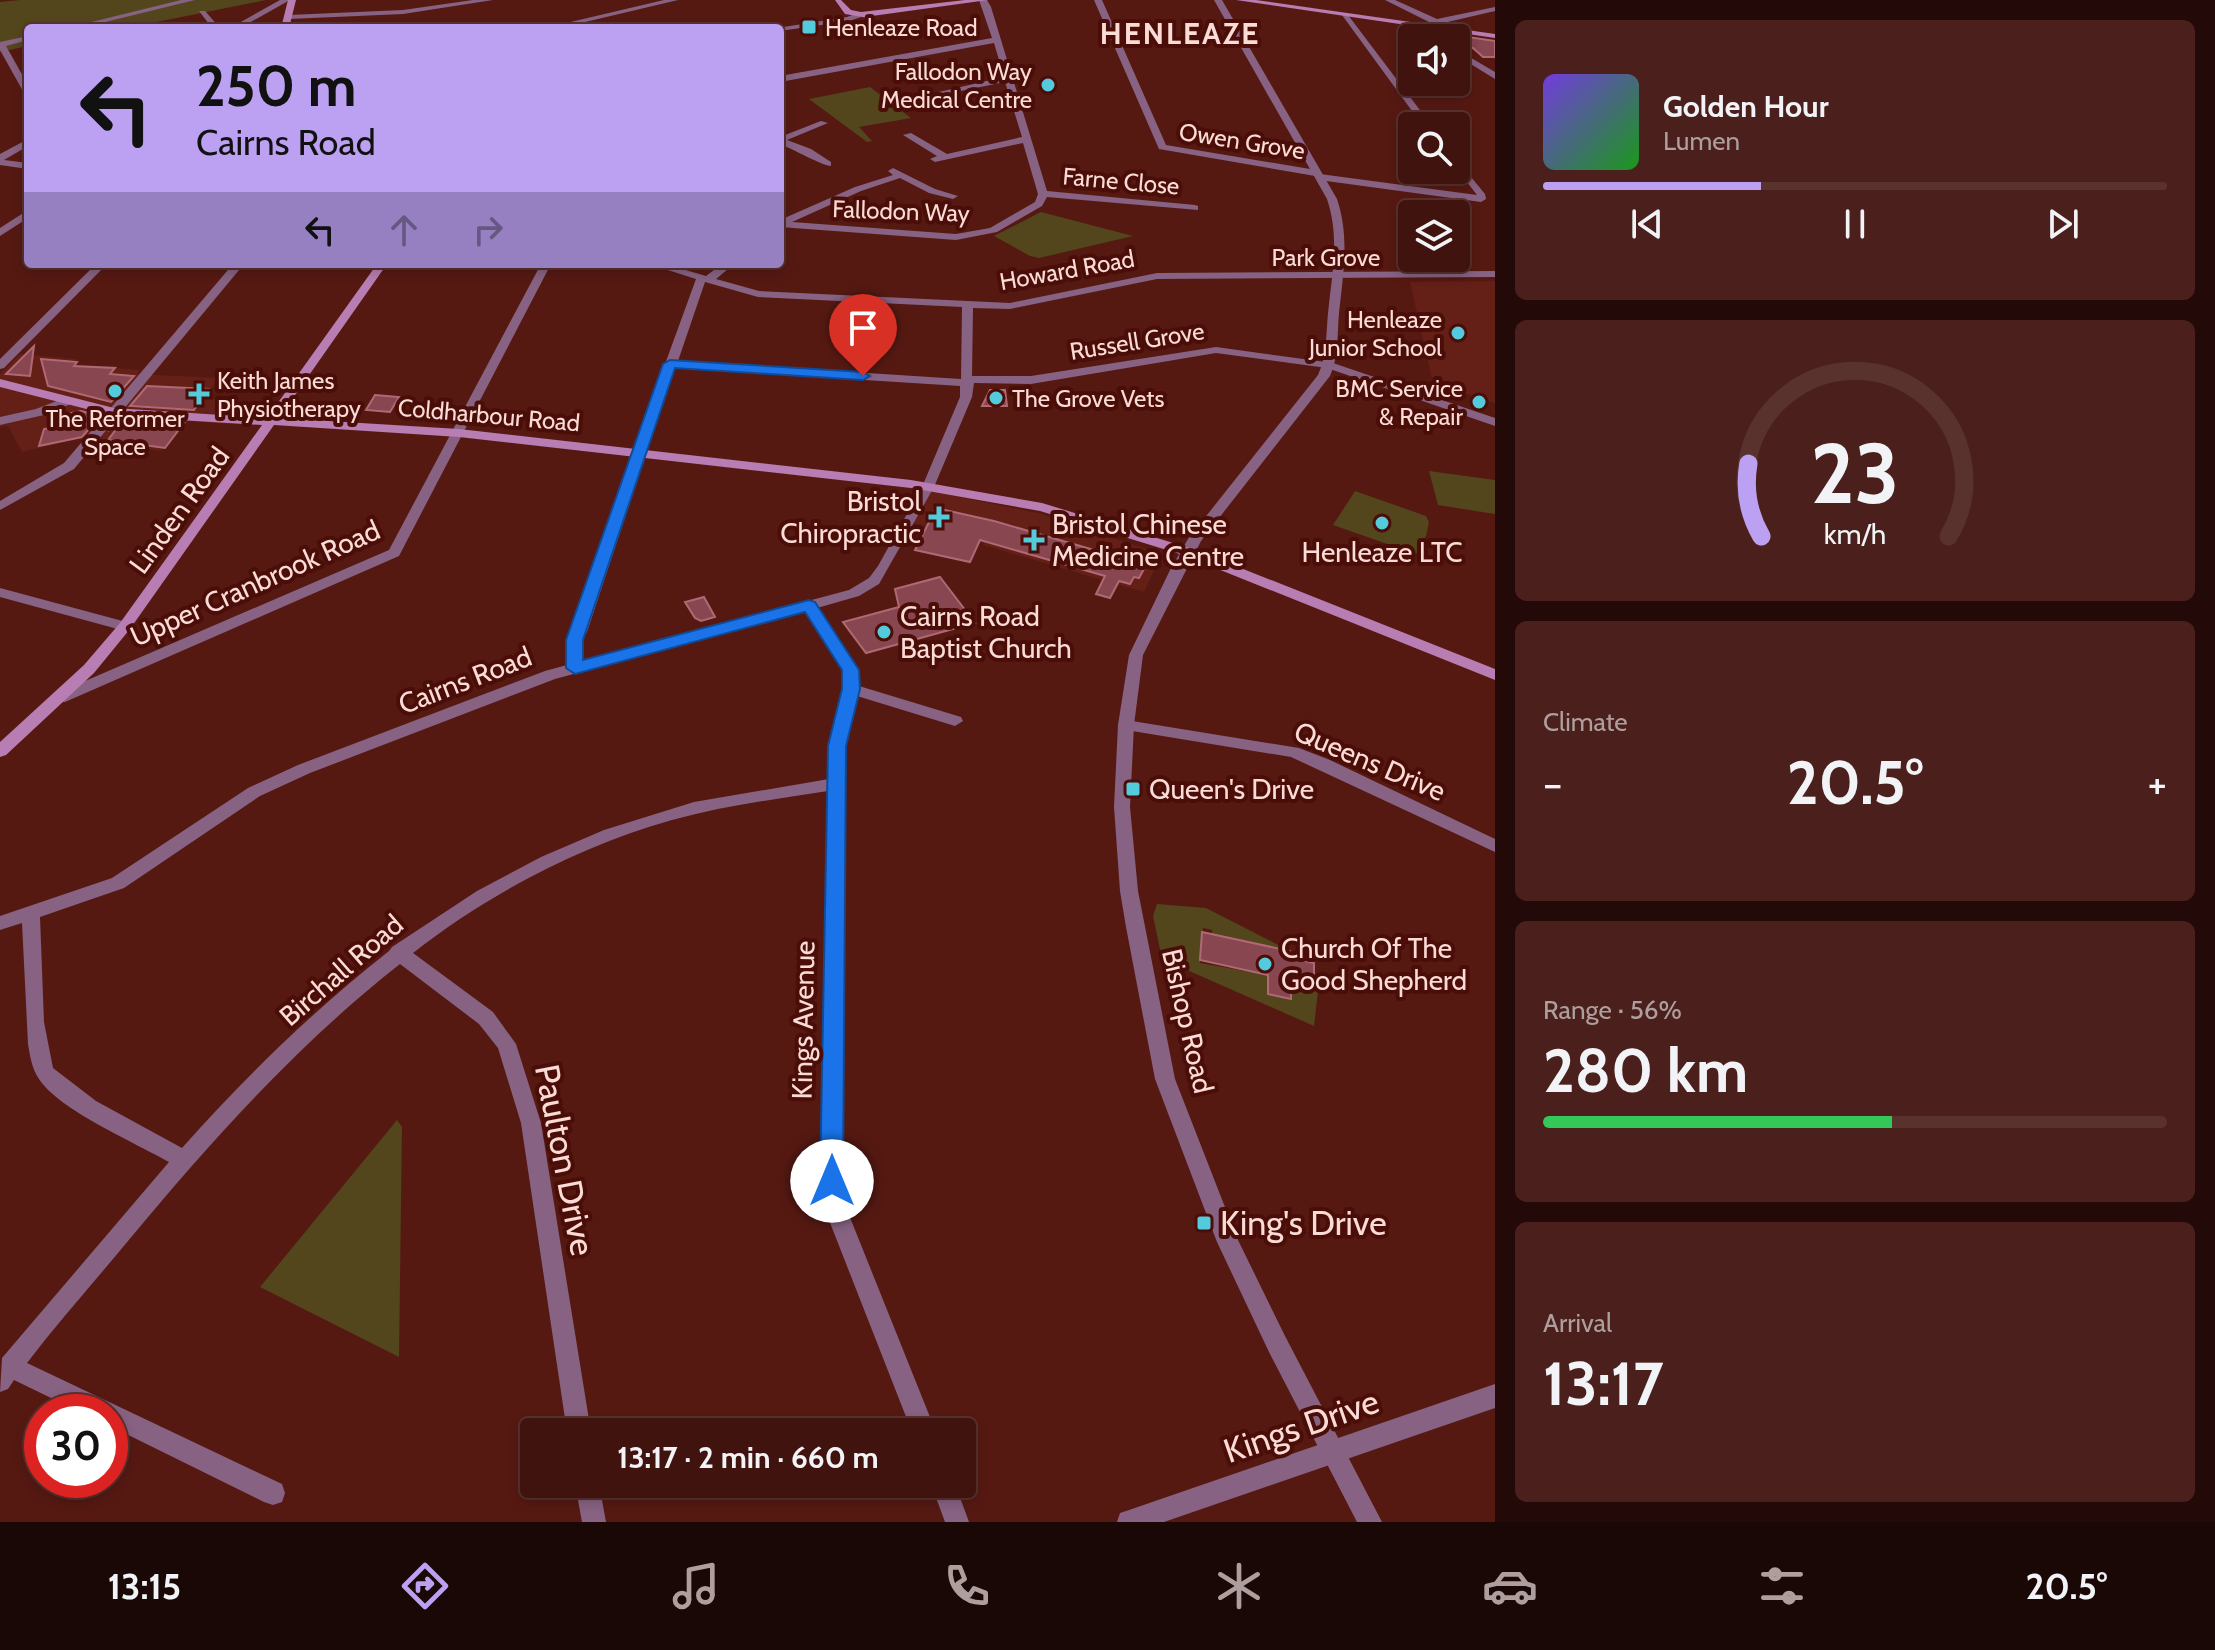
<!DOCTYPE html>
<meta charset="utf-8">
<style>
body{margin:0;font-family:Cabin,sans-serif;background:#4b201c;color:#f1f3f6;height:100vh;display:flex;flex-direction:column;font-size:30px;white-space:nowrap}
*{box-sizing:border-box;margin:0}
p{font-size:26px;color:#ae9e9e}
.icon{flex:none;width:44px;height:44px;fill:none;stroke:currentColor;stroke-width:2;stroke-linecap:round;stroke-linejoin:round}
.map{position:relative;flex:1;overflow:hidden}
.details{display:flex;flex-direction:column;gap:20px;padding:20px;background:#230a08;width:720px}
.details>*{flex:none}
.banner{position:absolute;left:24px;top:24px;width:760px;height:244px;border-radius:8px;box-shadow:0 4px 12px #0003,0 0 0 2px #59322e;background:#bca0f2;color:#111;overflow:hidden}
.tools{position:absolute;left:1398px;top:24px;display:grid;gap:16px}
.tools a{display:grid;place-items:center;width:72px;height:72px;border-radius:8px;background:#40130e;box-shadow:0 4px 12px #0003,0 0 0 2px #59322e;font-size:40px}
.speed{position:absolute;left:24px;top:1394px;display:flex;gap:16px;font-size:40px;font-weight:700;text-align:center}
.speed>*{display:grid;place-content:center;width:104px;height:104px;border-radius:50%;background:#40130e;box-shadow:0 4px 12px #0003,0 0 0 2px #59322e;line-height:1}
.speed .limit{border:12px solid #d22;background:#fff;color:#111}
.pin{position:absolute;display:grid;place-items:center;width:68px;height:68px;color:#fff;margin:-82px -34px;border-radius:50% 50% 50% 0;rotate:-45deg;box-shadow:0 0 8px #0007}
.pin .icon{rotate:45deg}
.me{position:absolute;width:88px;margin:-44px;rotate:0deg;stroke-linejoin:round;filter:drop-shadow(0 0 6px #0008)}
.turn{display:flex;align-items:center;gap:28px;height:168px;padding:0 40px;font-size:36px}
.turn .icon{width:104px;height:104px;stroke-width:2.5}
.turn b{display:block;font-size:56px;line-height:68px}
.lanes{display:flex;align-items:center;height:76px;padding:0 40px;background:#0003;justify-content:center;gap:40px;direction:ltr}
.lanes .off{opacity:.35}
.big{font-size:60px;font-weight:700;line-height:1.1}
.details .card{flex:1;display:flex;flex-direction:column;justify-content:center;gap:12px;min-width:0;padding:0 28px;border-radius:12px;background:#4b201c}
.details .dial{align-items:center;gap:0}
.dial svg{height:208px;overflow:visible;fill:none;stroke:#59322e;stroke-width:7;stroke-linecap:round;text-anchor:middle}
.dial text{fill:#f1f3f6;stroke:none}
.song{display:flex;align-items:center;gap:24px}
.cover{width:96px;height:96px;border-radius:12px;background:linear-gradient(135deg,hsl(260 70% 55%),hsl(120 70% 35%))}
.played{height:8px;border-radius:4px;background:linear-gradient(90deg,#bca0f2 35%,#59322e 35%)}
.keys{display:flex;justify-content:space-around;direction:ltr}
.heat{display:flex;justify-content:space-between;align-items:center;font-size:44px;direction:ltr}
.charge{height:12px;border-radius:6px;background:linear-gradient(90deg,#34c759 56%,#59322e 0)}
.trip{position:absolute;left:520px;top:1418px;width:456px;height:80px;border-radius:8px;background:#40130e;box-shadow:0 4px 12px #0003,0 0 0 2px #59322e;font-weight:700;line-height:80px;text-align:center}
.tab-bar{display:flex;height:128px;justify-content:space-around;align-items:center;background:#1a0806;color:#ae9e9e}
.tab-bar .icon{width:56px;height:56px}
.tab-bar .current{color:#bca0f2}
.tab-bar b{font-size:36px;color:#f1f3f6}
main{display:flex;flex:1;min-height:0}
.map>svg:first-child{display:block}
.built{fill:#641f17}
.green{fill:#53451c}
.building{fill:#884651;stroke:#af6974;stroke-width:2}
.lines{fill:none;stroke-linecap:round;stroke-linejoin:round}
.minor{fill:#876283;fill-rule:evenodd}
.tertiary{fill:#876283;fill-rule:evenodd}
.secondary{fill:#b87db2;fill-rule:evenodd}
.route{fill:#1a73e8;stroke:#114b97;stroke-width:2}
.poi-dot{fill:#54cadd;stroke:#4a0d07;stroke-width:3}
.labels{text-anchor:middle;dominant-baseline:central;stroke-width:8;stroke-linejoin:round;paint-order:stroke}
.far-poi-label{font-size:24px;fill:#fbdbd6;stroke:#4a0d07;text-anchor:start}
.far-street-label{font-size:24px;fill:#fbdbd6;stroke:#4a0d07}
.poi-label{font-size:28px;fill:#fbdbd6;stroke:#4a0d07;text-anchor:start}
.street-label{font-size:28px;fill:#fbdbd6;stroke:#4a0d07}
.far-district-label{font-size:30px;font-weight:bold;letter-spacing:2px;fill:#fbdbd6;stroke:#4a0d07}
.near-street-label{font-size:34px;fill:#fbdbd6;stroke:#4a0d07}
.near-poi-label{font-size:34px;fill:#fbdbd6;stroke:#4a0d07;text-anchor:start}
</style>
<main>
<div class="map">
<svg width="1495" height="1522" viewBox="0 0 1495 1522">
<rect width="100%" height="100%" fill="#551912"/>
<path class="built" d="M 1495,281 L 1495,403 L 1433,383 L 1410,282 Z
M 20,354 L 77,359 L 78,365 L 140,370 L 137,374 L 219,378 L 205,398 L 245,402 L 230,424 L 188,421 L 161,451 L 82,438 L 22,452 L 8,426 L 0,427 L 0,374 Z
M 926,490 L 1038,513 L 1162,554 L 1144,592 L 983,545 L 984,540 L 909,522 Z"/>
<path class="green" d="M 20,0 L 266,0 L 127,28 L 28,28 L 28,46 L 0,52 L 0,2 Z
M 870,87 L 911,118 L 859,127 L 872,141 L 867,142 L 809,99 Z
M 1041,212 L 1133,236 L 1039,258 L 1030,256 L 994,236 Z
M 1429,471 L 1495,480 L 1495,514 L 1438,505 Z
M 1355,491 L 1426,516 L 1429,522 L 1426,536 L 1416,554 L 1333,525 Z
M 1157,904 L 1206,908 L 1290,951 L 1212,935 L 1212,930 L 1203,928 L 1200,963 L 1268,975 L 1268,994 L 1291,999 L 1291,985 L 1318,991 L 1314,1026 L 1162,959 L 1153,916 Z
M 397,1120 L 402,1127 L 399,1357 L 260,1287 Z"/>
<path class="building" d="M 1461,36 L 1495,41 L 1495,57 L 1483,57 L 1473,48 L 1465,47 L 1466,41 Z
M 34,346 L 30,376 L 6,374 Z
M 41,359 L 77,362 L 74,366 L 115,368 L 110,374 L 134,376 L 111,402 L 48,386 Z
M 147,386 L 189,388 L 209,389 L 194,410 L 130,406 Z
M 990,390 L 1005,390 L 1007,406 L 982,406 Z
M 375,395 L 399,397 L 390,412 L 366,410 Z
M 81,411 L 100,416 L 82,437 L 39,446 L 44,429 L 59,426 L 56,416 Z
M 119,419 L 184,423 L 165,448 L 108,440 L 117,428 L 110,430 Z
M 936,508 L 994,521 L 1146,565 L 1139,578 L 1134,577 L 1130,584 L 1119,581 L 1110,598 L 1096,594 L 1105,576 L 980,540 L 970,562 L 915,550 Z
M 940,577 L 975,623 L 866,653 L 843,622 L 899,607 L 895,589 Z
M 704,597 L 715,617 L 701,621 L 695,618 L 685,602 Z
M 1202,932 L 1290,951 L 1290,958 L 1314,963 L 1314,982 L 1291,977 L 1291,999 L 1268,994 L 1268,975 L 1200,960 Z"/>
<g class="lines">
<path class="minor" d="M 181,0 L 195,0 L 81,28 L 67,28 Z
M 280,0 L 290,0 L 240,28 L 230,28 Z
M 473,0 L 493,0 L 403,14 L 289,19 L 285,17 L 289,15 L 403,10 Z
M 664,0 L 678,0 L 560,28 L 545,28 Z
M 979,0 L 987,0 L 991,7 L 1047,191 L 1195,205 L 1198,206 L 1198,210 L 1047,197 L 1042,206 L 997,232 L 956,240 L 780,227 L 780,220 L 855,187 L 893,175 L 888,171 L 893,168 L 935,189 L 958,196 L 953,199 L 929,193 L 900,178 L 861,191 L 792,222 L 956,234 L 990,228 L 1035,202 L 1038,194 L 1023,143 L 935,162 L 930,159 L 937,156 L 903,135 L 911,133 L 947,154 L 1022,137 L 1005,82 L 941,95 L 944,98 L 940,101 L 930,94 L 1004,77 L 994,43 L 780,82 L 780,76 L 992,38 Z
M 1094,0 L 1102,0 L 1166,145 L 1316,170 L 1320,174 L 1477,195 L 1456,168 L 1456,159 L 1485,194 L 1486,199 L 1481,202 L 1319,180 L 1315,176 L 1159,149 Z
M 1385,0 L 1395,0 L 1437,19 L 1495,7 L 1495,11 L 1439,24 L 1431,30 L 1427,28 L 1431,23 Z
M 199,11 L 205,11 L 220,28 L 212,28 Z
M 1342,15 L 1348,15 L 1432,126 L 1423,126 Z
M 1406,23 L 1412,23 L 1417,30 L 1431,38 C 1420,38 1407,35 1406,23 Z
M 28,36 L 28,40 L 6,46 L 28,85 L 28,96 L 24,93 L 0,50 L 0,42 Z
M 1456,49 L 1495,72 L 1495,79 L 1456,55 Z
M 821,121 L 828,123 L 787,140 L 811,149 L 831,162 L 831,166 C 823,166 793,149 780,144 L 780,137 Z
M 28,139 L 28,146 L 4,160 L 28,163 L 28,169 L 0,165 L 0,154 Z
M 28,210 L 28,218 L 0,236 L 0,228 Z
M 96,264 L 107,264 L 4,368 L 0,369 L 0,359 Z
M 233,264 L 244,264 L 74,469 L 0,510 L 0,501 L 64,463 Z
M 541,264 L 551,264 L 399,556 L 65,702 L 55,702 L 52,698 L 55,694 L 389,550 Z
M 649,264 L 665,264 L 706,276 L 722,264 L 734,264 L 716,279 L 759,291 L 1010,303 L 1157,273 L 1495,271 L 1495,277 L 1157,279 L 1010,309 L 973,308 L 972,376 L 1031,376 L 1216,347 L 1333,363 L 1495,418 L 1495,426 L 1327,368 L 1216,353 L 1031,384 L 974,383 L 972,397 L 934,487 L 879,584 L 859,596 L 817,608 L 858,670 L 859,686 L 961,717 L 963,721 L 955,726 L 857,696 L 845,746 L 842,1181 L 849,1215 L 936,1432 L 912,1432 L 827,1215 L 822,1181 L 828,791 C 776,799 723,806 672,820 C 580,846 488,894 413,953 L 493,1012 L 516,1044 L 541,1123 L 591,1432 L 567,1432 L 521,1123 L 498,1048 L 479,1024 L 400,964 C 298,1044 211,1141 128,1241 C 95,1281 59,1321 27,1363 L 282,1484 L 285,1493 L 282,1502 L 273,1505 L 264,1502 L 110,1426 L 110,1412 L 80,1412 L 14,1380 L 8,1389 L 0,1392 L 2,1358 L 169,1162 C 136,1143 59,1110 39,1079 C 32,1069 30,1056 28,1044 L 22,923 L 0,930 L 0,916 L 112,878 L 248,788 L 298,765 L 545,671 L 567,665 L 567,640 L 573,631 L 633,452 L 696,279 ZM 705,282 L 758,297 L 962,307 L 961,379 L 678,361 ZM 675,368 L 960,386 L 960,397 L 922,487 L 878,566 L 869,578 L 849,590 L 582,661 L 581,640 L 587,632 ZM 805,611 L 844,670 L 843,689 L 829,746 L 829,779 L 694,802 L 604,830 L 541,857 L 477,891 L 392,947 L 389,951 C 314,1010 245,1077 182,1148 L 96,1101 L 53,1068 L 44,1022 L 40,917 L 124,888 L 260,796 L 310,773 L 555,679 Z
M 67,397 L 73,401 L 71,404 L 44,415 L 0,425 L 0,417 L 36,409 Z
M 0,588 L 130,623 L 132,626 L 125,631 L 0,597 Z
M 1126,720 L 1299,748 L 1330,760 L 1495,839 L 1495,852 L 1291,757 L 1120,729 L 1118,725 L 1120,721 Z
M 1495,1384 L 1495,1408 L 1164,1522 L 1117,1522 L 1120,1513 L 1129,1510 Z
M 575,1484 L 599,1484 L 606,1522 L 582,1522 Z
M 931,1484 L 955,1484 L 969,1522 L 945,1522 Z"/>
<path class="tertiary" d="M 1214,0 L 1222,0 L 1337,199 C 1350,238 1343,274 1339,313 C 1337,334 1339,356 1330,376 L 1201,541 L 1143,655 L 1134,725 L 1130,807 L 1138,891 L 1175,1079 L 1237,1238 L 1285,1336 L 1382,1522 L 1357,1522 L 1269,1352 L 1217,1242 L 1155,1079 L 1126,927 L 1120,891 L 1114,807 L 1118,725 L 1129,655 L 1171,568 L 1188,539 L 1318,375 C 1327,356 1326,334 1328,313 C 1332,273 1340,238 1327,199 Z
M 858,13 L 861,17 L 849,21 L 780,31 L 780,28 L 777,28 L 847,17 Z"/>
<path class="secondary" d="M 288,0 L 296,0 L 289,28 L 281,28 Z
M 835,0 L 841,0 L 851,10 L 861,12 L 965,0 L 988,0 L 872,16 L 868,18 L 845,14 Z
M 1236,0 L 1256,0 L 1495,34 L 1495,38 Z
M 377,264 L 387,264 L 279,418 L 459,429 L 911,480 L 1042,503 L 1193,549 L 1495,669 L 1495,680 L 1183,555 L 1040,511 L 911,488 L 459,437 L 274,425 L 130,629 L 94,673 L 6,755 L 0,757 L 0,742 L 84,665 L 120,623 L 262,425 L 114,416 L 0,387 L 0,379 L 114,408 L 267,418 Z"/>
</g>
<path class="route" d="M 670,360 L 863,372 L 870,376 L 863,380 L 675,368 L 583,640 L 583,660 L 809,600 L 815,602 L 859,670 L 860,689 L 846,746 L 843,1181 L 840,1188 L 832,1192 L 823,1188 L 820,1181 L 828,746 L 842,689 L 842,670 L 805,612 L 575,674 L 566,668 L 566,640 L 663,364 Z"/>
<g class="poi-dot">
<rect x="801" y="19" width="16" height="16" rx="4"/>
<circle cx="1048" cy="85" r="8"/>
<circle cx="1458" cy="333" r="8"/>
<circle cx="115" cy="391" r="8"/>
<path d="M195 382h8v8h8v8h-8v8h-8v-8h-8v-8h8z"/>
<circle cx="996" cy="398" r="8"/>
<circle cx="1479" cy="402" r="8"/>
<path d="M935 505h8v8h8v8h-8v8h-8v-8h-8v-8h8z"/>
<circle cx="1382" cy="523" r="8"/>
<path d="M1030 528h8v8h8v8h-8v8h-8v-8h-8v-8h8z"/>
<circle cx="884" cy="632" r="8"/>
<rect x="1125" y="781" width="16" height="16" rx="4"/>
<circle cx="1265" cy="964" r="8"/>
<rect x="1196" y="1215" width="16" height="16" rx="4"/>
</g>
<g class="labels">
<g class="far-poi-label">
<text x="825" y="27">Henleaze Road</text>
<text x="1032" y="71" text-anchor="end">Fallodon Way<tspan x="1032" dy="28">Medical Centre</tspan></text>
<text x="1442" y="319" text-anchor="end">Henleaze<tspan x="1442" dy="28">Junior School</tspan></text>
<text x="217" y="380">Keith James<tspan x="217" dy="28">Physiotherapy</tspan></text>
<text x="1463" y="388" text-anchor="end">BMC Service<tspan x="1463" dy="28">&amp; Repair</tspan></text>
<text x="1012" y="398">The Grove Vets</text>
<text x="115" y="418" text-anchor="middle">The Reformer<tspan x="115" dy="28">Space</tspan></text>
</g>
<g class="far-street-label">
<text transform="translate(1242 141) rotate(9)">Owen Grove</text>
<text transform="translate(1121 181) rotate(5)">Farne Close</text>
<text transform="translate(901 211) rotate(2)">Fallodon Way</text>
<text x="1326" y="257">Park Grove</text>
<text transform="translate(1067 270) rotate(-10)">Howard Road</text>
<text transform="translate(1137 341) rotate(-9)">Russell Grove</text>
<text transform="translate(489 415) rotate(5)">Coldharbour Road</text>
</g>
<g class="poi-label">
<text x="921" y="501" text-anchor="end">Bristol<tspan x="921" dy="32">Chiropractic</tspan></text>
<text x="1052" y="524">Bristol Chinese<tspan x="1052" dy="32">Medicine Centre</tspan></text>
<text x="1382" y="552" text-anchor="middle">Henleaze LTC</text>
<text x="900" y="616">Cairns Road<tspan x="900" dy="32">Baptist Church</tspan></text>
<text x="1149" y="789">Queen's Drive</text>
<text x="1281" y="948">Church Of The<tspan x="1281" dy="32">Good Shepherd</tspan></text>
</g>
<g class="street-label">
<text transform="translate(179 510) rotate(-54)">Linden Road</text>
<text transform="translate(255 583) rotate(-24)">Upper Cranbrook Road</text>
<text transform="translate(465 680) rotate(-21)">Cairns Road</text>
<text transform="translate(1370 761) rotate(23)">Queens Drive</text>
<text transform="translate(341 970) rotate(-41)">Birchall Road</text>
<text transform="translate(803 1020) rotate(-89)">Kings Avenue</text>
<text transform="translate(1188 1021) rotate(77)">Bishop Road</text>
</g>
<g class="far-district-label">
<text x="1180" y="33">HENLEAZE</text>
</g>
<g class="near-street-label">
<text transform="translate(565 1160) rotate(79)">Paulton Drive</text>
<text transform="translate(1301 1426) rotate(-19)">Kings Drive</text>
</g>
<g class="near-poi-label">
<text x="1220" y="1223">King's Drive</text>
</g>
</g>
</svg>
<div class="tools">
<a><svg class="icon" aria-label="sound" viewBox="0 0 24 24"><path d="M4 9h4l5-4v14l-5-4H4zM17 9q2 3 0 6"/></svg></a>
<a><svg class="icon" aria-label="search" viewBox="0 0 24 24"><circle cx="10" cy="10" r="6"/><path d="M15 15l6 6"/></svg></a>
<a><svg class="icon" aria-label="layers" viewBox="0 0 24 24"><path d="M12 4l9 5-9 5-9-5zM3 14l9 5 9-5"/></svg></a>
</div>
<div class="speed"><div class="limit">30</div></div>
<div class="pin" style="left:863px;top:376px;background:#d93025"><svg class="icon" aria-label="arrive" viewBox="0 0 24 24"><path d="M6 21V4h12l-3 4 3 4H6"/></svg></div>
<svg class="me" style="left:832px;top:1181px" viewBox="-20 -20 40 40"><circle r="19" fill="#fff"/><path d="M0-13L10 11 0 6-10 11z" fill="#1a73e8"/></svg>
<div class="trip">13:17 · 2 min · 660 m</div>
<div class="banner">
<div class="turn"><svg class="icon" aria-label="left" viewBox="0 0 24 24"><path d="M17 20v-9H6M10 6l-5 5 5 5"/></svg><div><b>250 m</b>Cairns Road</div></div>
<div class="lanes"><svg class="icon" aria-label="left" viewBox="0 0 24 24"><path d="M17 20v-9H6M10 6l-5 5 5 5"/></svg><svg class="icon off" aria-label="ahead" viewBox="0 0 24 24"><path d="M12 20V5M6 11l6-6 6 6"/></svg><svg class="icon off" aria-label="right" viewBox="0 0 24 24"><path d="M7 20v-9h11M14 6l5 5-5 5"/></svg></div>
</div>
</div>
<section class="details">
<div class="card">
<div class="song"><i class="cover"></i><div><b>Golden Hour</b><p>Lumen</p></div></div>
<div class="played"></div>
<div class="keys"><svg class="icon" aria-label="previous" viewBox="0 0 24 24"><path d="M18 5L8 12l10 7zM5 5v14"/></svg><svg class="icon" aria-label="pause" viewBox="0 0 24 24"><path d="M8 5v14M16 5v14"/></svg><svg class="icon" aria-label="next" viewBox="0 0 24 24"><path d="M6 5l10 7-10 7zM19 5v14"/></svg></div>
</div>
<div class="card dial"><svg viewBox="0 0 100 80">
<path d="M14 69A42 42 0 1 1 86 69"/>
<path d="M14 69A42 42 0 0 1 9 41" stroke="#bca0f2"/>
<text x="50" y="56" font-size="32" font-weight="700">23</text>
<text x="50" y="72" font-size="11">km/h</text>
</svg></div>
<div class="card"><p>Climate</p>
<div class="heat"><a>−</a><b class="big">20.5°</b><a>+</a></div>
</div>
<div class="card"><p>Range · 56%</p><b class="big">280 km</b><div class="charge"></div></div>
<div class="card"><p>Arrival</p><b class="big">13:17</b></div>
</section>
</main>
<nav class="tab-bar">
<b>13:15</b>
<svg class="icon current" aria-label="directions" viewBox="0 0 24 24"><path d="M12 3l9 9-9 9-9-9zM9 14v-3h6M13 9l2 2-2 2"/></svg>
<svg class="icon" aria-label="music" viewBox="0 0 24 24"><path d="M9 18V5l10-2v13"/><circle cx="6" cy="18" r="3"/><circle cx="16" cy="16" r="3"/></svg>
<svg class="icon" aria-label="phone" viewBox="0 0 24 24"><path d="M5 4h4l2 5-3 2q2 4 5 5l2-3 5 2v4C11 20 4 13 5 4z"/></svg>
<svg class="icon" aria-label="climate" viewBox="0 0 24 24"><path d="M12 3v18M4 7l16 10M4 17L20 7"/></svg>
<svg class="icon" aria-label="car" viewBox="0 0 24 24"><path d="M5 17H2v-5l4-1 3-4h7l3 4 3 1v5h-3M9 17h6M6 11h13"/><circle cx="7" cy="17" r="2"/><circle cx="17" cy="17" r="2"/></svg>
<svg class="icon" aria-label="filters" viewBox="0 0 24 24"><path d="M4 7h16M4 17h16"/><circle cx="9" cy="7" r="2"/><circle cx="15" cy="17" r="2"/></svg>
<b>20.5°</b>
</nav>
